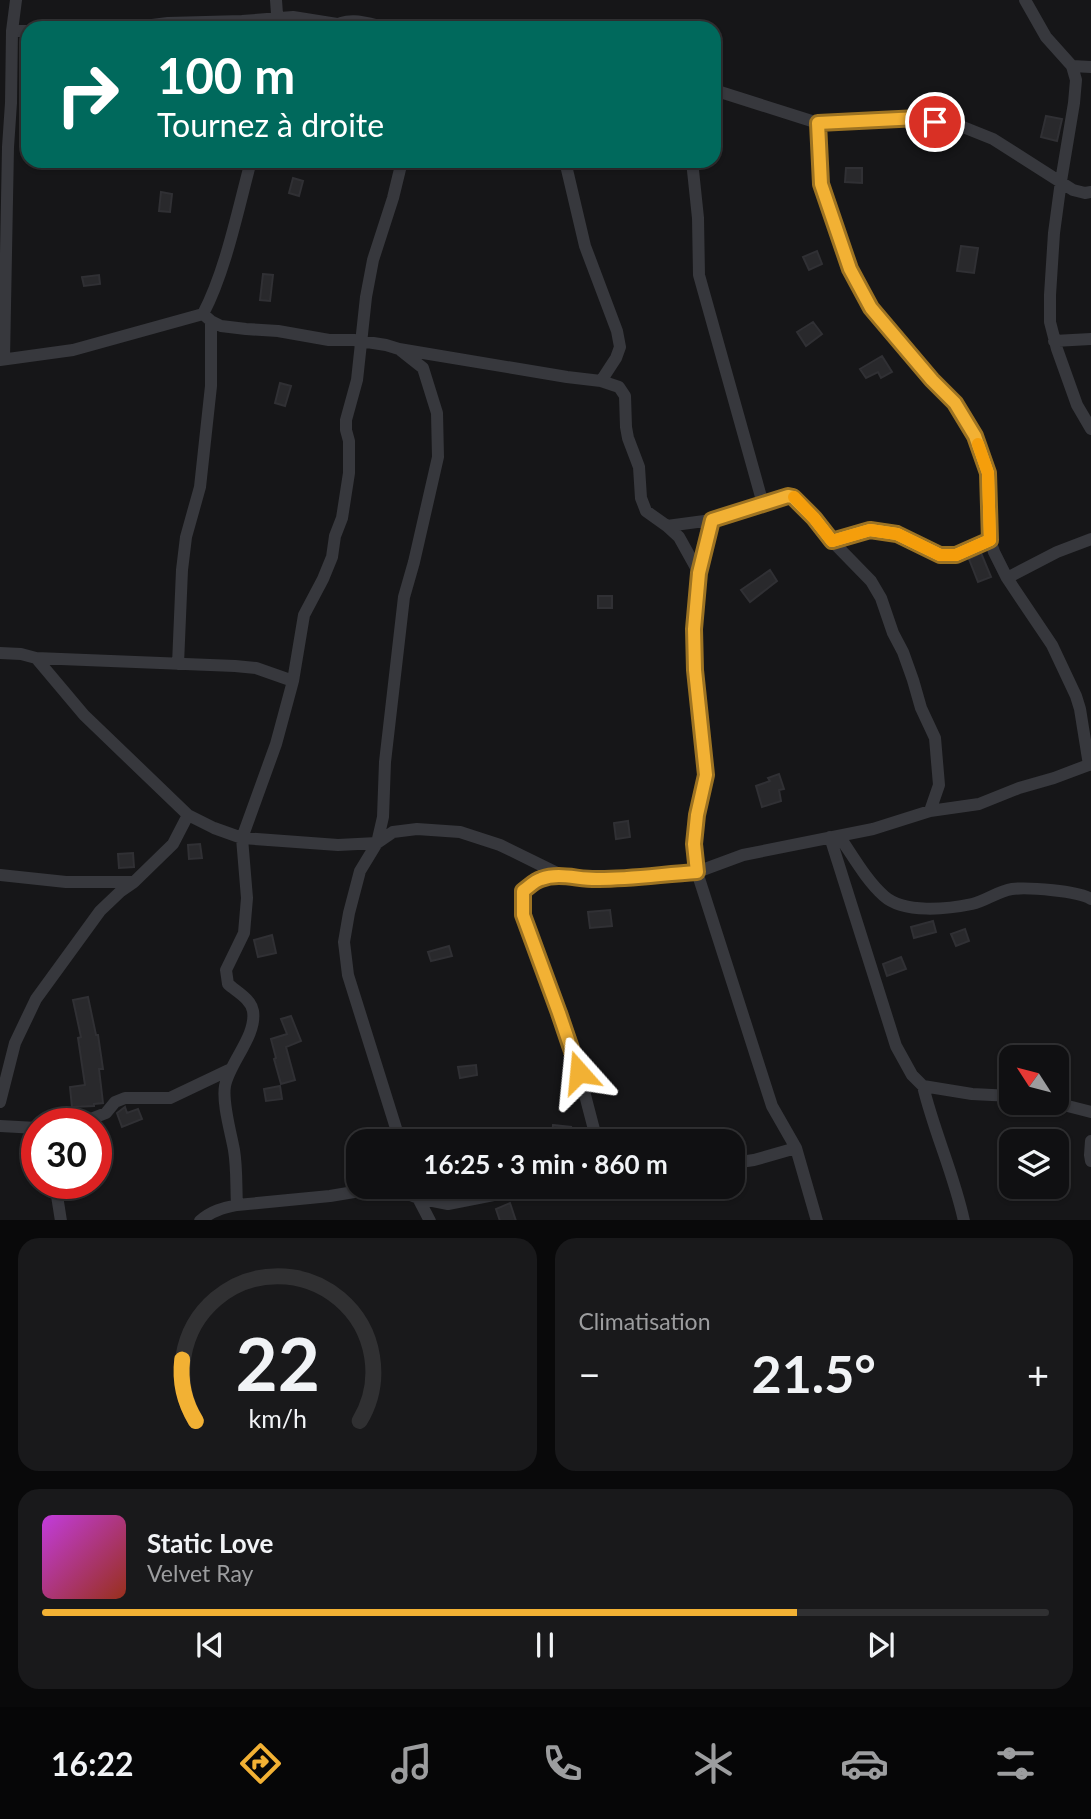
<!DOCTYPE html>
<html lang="fr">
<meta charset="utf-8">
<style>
body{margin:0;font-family:Lato,sans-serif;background:#19191b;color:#f1f3f6;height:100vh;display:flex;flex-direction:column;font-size:26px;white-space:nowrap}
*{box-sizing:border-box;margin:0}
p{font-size:23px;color:#9c9d9f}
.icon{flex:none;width:38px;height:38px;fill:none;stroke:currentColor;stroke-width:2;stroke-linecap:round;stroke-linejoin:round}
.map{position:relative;height:1220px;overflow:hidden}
.side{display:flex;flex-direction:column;gap:18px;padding:18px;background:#09090a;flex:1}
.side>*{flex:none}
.top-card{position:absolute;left:21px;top:21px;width:700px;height:147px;border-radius:21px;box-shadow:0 2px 5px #0004,0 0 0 2px #303032;background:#00695c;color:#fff;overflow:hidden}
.needle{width:46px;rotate:306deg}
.controls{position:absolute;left:999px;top:1045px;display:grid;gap:14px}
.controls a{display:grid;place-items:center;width:70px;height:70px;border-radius:14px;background:#101012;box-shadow:0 2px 5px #0004,0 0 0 2px #303032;font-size:35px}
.speed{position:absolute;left:21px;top:1108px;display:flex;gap:14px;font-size:35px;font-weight:700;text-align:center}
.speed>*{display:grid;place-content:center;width:91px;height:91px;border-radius:50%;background:#101012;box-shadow:0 2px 5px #0004,0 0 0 2px #303032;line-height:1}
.speed .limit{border:10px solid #d22;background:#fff;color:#111}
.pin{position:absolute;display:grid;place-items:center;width:60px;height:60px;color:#fff;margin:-30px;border:4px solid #fff;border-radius:50%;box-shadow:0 2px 7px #0007}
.me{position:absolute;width:77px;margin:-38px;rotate:342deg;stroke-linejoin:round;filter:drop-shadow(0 0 5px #0008)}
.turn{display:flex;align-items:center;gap:24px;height:147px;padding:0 21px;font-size:32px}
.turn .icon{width:91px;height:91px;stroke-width:2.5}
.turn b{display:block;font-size:49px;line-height:60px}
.big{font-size:52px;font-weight:700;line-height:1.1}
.side .tile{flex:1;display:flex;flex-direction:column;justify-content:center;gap:10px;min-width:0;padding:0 24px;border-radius:21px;background:#19191b}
.side .dial{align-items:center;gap:0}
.dial svg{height:182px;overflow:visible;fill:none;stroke:#303032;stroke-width:7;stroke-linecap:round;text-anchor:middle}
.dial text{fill:#f1f3f6;stroke:none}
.song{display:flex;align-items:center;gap:21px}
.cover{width:84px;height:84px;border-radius:10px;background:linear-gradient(135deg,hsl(290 70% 55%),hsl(10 70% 35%))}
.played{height:7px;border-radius:4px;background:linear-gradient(90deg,#f2b134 75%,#303032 75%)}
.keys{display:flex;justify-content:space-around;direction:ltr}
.heat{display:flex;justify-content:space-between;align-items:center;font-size:38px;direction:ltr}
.side .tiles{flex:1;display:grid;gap:18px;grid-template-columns:1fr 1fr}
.tile:last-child{grid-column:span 2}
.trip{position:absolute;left:346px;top:1129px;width:399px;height:70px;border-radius:21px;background:#101012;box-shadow:0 2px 5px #0004,0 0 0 2px #303032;font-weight:700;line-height:70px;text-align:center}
.menu{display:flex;height:112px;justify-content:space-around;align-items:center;background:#060607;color:#9c9d9f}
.menu .icon{width:49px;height:49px}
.menu .active{color:#f2b134}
.menu b{font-size:32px;color:#f1f3f6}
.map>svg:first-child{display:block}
.building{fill:#29292c;stroke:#303034;stroke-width:2}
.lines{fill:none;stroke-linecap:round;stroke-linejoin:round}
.street{stroke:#37383d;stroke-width:12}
.route-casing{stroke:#9d7322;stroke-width:18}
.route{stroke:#f2b134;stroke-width:12}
.slow{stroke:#f59e0b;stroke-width:12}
</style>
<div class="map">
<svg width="1091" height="1221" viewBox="0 0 1091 1221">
<rect width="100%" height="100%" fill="#161618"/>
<path class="building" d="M 1046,116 L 1062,119 L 1057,141 L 1041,137 Z
M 846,168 L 862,168 L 862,183 L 845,182 Z
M 293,178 L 303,181 L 299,196 L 289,193 Z
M 161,192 L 172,194 L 170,212 L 159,211 Z
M 961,246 L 978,248 L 974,273 L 957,271 Z
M 817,251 L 822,264 L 809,270 L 803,257 Z
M 263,274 L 273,275 L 270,301 L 260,300 Z
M 99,275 L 100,284 L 84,286 L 82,277 Z
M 813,322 L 822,334 L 806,346 L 797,332 Z
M 882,356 L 892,372 L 881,378 L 878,372 L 866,378 L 860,369 Z
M 280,383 L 291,386 L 285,406 L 275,403 Z
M 981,553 L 991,577 L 978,582 L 969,559 Z
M 770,570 L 777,581 L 750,602 L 741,590 Z
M 598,596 L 612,596 L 612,608 L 598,608 Z
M 779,774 L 784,789 L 779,790 L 781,801 L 762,807 L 756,786 L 770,781 L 768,778 Z
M 628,821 L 630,837 L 616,839 L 614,823 Z
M 200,844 L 202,858 L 189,859 L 188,845 Z
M 133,853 L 134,867 L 119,868 L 118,854 Z
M 610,910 L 612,926 L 590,928 L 588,912 Z
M 933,921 L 936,932 L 914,938 L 911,927 Z
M 965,929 L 969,941 L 956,946 L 951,934 Z
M 272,935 L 276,953 L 258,957 L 254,940 Z
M 449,946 L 452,956 L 431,961 L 428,952 Z
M 901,957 L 906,969 L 887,976 L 883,964 Z
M 88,997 L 96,1035 L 98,1035 L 103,1069 L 99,1069 L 103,1103 L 94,1104 L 94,1106 L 72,1107 L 70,1087 L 85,1085 L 78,1038 L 81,1037 L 73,1000 Z
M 291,1016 L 301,1041 L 286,1047 L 295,1080 L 281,1084 L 274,1059 L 276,1058 L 271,1039 L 287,1034 L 281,1019 Z
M 476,1065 L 477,1075 L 460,1078 L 458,1067 Z
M 280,1086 L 282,1099 L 266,1101 L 264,1089 Z
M 125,1107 L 127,1113 L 138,1109 L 142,1119 L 122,1127 L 117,1113 Z
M 553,1125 L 571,1127 L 569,1138 L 552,1136 Z
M 510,1203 L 516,1221 L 500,1221 L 496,1209 Z"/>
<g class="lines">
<path class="street" d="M 276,0 L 278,28
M 1025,0 L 1046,37 L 1072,66 L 1076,80 L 1074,103 L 1061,181 L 1054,233 L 1050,295 L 1050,322 L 1057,349 L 1077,405 L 1091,429
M 106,28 L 144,26 L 168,23 L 242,21 L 293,17 L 337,24
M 331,28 C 349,15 369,24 388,28
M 12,31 L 16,0
M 1072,66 L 1091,67
M 714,90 L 818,123 L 919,118 L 958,125 L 993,139 L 1073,190 L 1085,193 L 1091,192
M 818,123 L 821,184 L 850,269 L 871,308 L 932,380 L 955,403 L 975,436 L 988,473 L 990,540 L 994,552 L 1007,578 L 1052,645 L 1076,696 L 1080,709 L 1089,765
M 565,161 L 585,246 L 617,331 L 620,347 L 616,358 L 601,381
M 692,161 L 698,218 L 699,275 L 763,504
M 203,314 L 211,321 L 221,326 L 246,329 L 278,331 L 329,340 L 354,340 L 386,345 L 399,349 L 423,368 L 437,413 L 438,457 L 414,562 L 404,597 L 385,762 L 383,817 L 377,843 L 360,871 L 349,913 L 344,942 L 348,975 L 400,1141
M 1054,341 L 1091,339
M 399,349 L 567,377 L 601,381 L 619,387 L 625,396 L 626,427 L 628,438 L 639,467 L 641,498 L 646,511 L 667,526 L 679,537 L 699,573 L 694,629 L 695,670 L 706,775 L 697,815 L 694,844 L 697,872 L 772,1106 L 796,1148 L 817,1221
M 4,359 L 8,147 L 11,103 L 12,31 L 28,31
M 0,360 L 73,350 L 203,314 C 226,270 238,209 251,161
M 667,526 L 712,520 L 788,496 L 793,497 L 814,518 L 832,541 L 870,530 L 896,534 L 941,555 L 956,555 L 990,540
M 832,541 L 871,581 L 881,598 L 893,633 L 903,652 L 913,680 L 921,708 L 935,738 L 939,785 L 930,811
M 699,573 L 712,520
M 1007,578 L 1057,552 L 1091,539
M 0,653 L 21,654 L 36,658 L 84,715 L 188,815 L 214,828 L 242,838 L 338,845 L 377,843 L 393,832 L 417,829 L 460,832 L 500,845 L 561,875 L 583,880 L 623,879 L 647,875 L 697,872 L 743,855 L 873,829 L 930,811 L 979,804 L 1019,788 L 1054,778 L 1091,764
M 36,658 L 235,666 L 256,668 L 293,681
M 178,664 L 182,570 L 186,537 L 200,487 L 211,386 L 211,321
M 839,836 C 853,856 866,880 884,896 C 904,914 948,909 972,904 C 986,901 998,891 1012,889 C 1028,887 1079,891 1091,899
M 830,837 L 896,1046 L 912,1075 L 923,1086 L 972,1094 L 1012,1096
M 0,875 L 66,882 L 134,882
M 560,875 L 538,879 L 523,891 L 523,915 L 559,1012 L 579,1072 L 597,1141
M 923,1086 C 934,1132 954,1174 964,1221
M 0,1102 L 15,1043 L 36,999 L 100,911 L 121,891 L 134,882 L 173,844 L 188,815
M 1052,1102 L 1091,1112
M 69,1124 L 83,1122 L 106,1113 L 115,1102 L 125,1098 L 170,1098 L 231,1069
M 0,1126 L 37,1128
M 1091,1141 L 1090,1155 L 1091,1161
M 733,1163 L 754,1160 L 796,1148
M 55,1183 L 61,1221
M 414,1186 L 418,1198 L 430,1221
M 237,1205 L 330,1196 L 378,1188 L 397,1190 L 418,1198 L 448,1204 L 541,1186
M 200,1221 C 211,1211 223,1208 237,1205 C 236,1187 237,1168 234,1150 C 231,1133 222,1103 225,1086 C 229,1063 257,1036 253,1011 C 251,999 237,992 228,984 L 226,970 L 244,933 L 247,898 L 242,838 L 276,744 L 293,681 L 304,615 L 323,579 L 332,557 L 335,536 L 342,518 L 349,473 L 349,441 L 346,430 L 346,420 L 357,380 L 366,297 L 373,260 L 393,198 L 402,161"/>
</g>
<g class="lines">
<defs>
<path id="route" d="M 579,1072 L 559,1013 L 523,915 L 523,891 C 529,887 534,881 541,879 C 560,872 579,880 599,879 C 632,879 664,874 697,872 L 694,844 L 697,815 L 706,775 L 695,670 L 694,629 L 699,573 L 712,520 L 788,496 L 793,497 L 814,518 L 832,541 L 870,530 L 897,534 L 940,555 L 956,555 L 990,540 L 988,473 L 975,436 L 955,403 L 932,380 L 871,308 L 850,269 L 821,184 L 818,123 L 919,118 L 935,122"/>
</defs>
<use href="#route" class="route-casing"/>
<use href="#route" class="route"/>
<path class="slow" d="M 794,497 L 814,518 L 832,541 L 870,530 L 897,534 L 940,555 L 956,555 L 990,540 L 988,473 L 978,444"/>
</g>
</svg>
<div class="controls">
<a><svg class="needle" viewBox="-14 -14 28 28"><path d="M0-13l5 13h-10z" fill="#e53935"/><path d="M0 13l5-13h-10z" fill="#9c9d9f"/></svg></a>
<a><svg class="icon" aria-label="layers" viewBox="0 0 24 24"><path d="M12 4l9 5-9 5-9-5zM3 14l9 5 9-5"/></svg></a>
</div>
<div class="speed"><div class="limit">30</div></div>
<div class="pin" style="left:935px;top:122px;background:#d93025"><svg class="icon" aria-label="arrive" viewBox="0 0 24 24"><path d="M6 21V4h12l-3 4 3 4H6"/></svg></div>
<svg class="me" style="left:579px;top:1072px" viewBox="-20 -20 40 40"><path d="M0-17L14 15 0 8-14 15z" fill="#f2b134" stroke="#fff" stroke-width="4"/></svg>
<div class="trip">16:25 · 3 min · 860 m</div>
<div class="top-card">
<div class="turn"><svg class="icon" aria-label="right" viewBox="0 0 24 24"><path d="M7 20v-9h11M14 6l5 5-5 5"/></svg><div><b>100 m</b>Tournez à droite</div></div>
</div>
</div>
<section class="side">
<div class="tiles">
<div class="tile dial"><svg viewBox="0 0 100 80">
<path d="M14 69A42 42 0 1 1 86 69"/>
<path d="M14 69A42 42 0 0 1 8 42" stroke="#f2b134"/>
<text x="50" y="56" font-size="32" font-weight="700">22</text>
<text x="50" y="72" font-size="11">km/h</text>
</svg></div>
<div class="tile"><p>Climatisation</p>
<div class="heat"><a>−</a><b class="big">21.5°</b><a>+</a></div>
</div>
<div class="tile">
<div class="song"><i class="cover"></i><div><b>Static Love</b><p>Velvet Ray</p></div></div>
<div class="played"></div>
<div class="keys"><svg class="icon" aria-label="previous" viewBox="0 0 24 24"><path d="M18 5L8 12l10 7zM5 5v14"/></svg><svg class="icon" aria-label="pause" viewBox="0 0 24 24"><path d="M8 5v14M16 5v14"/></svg><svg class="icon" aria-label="next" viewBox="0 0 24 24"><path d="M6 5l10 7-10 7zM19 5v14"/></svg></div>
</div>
</div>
</section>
<nav class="menu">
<b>16:22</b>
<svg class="icon active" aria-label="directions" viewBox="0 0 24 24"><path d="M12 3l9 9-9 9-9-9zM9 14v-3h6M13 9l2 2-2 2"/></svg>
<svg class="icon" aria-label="music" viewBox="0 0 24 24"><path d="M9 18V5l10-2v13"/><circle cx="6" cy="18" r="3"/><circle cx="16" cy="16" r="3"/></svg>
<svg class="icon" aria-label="phone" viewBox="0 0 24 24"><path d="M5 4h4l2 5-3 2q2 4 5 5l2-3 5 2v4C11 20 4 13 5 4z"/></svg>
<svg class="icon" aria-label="climate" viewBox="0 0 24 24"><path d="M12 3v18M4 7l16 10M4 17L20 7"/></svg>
<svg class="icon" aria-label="car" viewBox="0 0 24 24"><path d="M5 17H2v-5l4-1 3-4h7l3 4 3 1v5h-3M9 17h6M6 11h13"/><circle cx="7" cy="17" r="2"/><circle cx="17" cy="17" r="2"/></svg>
<svg class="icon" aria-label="filters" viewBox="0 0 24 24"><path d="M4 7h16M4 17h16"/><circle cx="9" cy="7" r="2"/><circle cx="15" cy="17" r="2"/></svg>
</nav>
